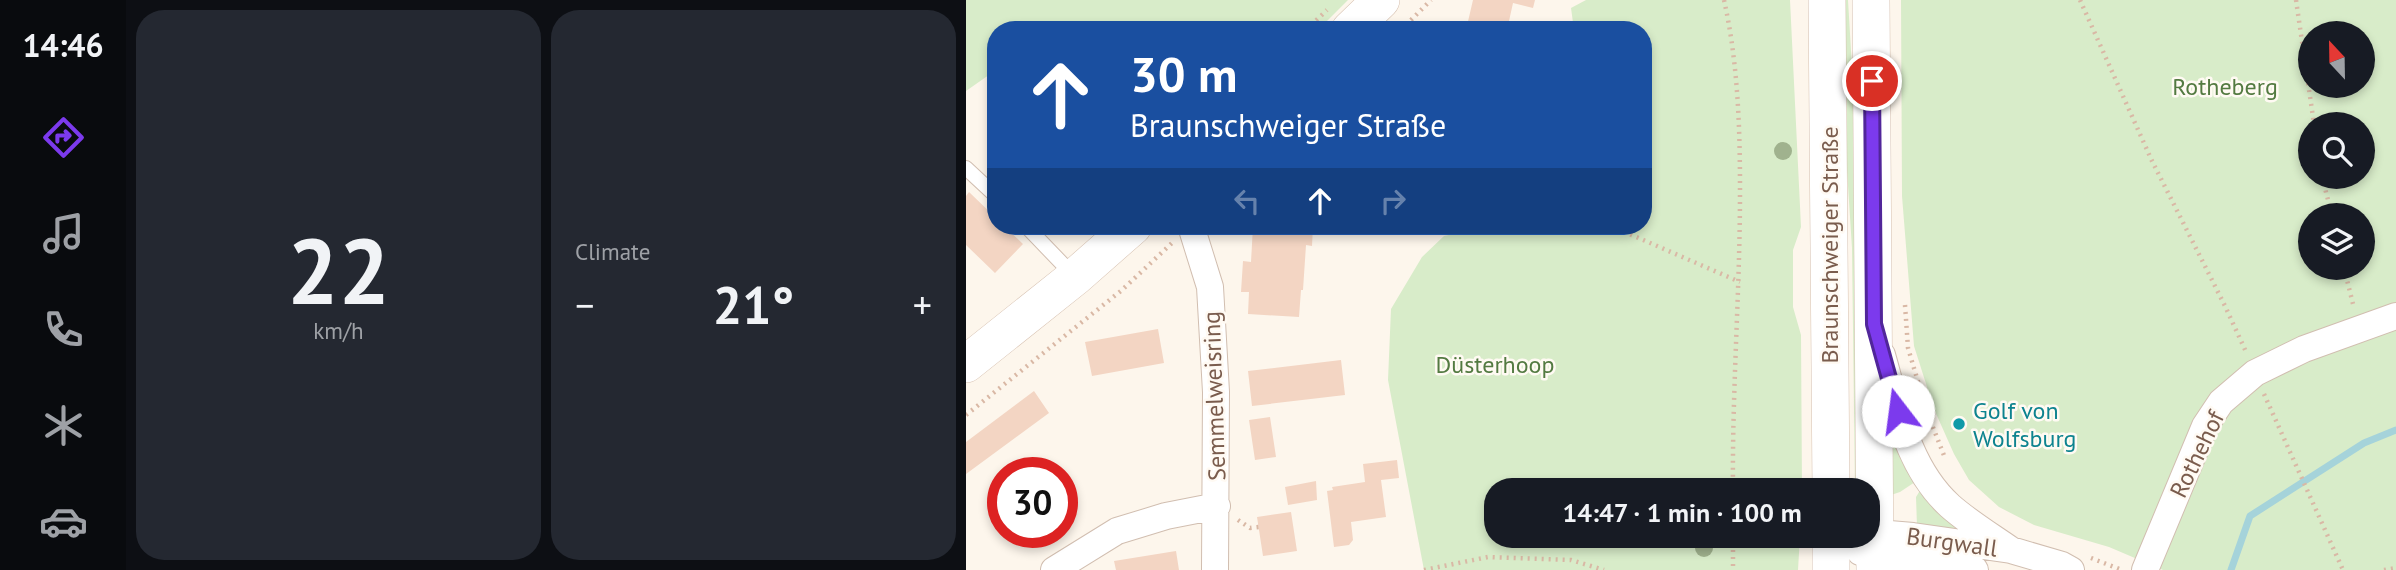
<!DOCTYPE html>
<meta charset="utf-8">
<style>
body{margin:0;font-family:"PT Sans",sans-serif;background:#242831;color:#f1f3f6;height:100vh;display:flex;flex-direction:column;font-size:26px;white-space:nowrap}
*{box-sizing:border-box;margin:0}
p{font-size:23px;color:#9ea1a6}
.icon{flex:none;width:38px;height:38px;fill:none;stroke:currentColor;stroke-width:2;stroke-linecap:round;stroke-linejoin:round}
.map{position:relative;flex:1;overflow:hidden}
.drawer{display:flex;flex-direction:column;gap:10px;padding:10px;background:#0d0f14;width:840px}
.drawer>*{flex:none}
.hud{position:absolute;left:21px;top:21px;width:665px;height:214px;border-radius:28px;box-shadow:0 4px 10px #0003;background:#1a4fa0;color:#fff;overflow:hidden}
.needle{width:46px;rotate:338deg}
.controls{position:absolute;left:1332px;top:21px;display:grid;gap:14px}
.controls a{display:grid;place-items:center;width:77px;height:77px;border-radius:50%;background:#171b24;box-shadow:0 4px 10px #0003;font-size:35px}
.speed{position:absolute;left:21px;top:457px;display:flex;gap:14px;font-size:35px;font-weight:700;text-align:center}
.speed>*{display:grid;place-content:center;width:91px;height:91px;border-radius:50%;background:#171b24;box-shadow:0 4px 10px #0003;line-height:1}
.speed .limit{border:10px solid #d22;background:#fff;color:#111}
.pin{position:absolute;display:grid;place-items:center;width:60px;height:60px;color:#fff;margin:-30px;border:4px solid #fff;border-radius:50%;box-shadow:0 2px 7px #0007}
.me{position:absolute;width:77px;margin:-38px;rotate:345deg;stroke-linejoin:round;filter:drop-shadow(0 0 5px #0008)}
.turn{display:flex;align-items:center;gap:24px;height:147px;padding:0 28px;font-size:32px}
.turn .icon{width:91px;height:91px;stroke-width:2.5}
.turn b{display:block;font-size:49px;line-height:60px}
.lanes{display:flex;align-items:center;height:66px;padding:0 28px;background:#0003;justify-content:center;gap:35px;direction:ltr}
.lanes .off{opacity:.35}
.big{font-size:52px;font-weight:800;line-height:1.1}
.drawer .card{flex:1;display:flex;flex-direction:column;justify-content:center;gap:10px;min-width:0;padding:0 24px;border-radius:28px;background:#242831}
.drawer .dial{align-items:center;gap:0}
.dial b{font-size:91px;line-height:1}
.heat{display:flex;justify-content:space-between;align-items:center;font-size:38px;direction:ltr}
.drawer .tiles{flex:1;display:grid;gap:10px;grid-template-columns:repeat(2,1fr)}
.trip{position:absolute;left:518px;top:478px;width:396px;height:70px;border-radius:28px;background:#171b24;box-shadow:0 4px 10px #0003;font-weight:800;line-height:70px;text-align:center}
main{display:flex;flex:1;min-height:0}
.tabs{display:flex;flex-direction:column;width:126px;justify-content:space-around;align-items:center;background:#090b0e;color:#9ea1a6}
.tabs .icon{width:49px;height:49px}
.tabs .on{color:#7c3aed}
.tabs b{font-size:32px;color:#f1f3f6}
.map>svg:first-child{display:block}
.green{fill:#d8ecc9;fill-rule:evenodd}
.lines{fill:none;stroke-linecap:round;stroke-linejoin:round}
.stream{stroke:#a5d3da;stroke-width:7}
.building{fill:#f3d5c3}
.lane-casing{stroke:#d1beb0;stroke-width:16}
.street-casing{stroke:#d1beb0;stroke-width:28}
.secondary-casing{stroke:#d6c0b0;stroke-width:38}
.path{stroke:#d9b8a5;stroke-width:4.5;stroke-dasharray:2 5;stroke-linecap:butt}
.lane{stroke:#fff;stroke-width:14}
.street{stroke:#fff;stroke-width:26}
.secondary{stroke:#fff;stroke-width:37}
.tree{fill:#a0b28e}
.route-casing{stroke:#51269a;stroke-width:18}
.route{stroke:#7c3aed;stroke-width:12}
.culture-dot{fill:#0f9aa8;stroke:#fffaf3;stroke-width:2.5}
.labels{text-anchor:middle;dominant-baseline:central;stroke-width:5;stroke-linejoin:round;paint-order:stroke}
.park-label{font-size:24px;fill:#537a41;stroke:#fffaf3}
.street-label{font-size:24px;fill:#7a5c4d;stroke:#fffaf3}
.culture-label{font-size:24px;fill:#0d838f;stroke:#fffaf3;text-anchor:start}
</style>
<main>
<nav class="tabs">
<b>14:46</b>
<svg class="icon on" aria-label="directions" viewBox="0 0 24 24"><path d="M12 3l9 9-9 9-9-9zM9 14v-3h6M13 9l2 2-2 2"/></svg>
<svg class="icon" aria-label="music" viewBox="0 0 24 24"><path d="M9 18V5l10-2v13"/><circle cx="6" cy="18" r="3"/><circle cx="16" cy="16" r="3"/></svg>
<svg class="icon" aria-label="phone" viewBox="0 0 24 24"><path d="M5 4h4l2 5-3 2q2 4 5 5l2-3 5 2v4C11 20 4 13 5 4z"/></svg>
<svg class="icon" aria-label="climate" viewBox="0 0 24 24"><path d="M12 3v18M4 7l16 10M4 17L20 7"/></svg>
<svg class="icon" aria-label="car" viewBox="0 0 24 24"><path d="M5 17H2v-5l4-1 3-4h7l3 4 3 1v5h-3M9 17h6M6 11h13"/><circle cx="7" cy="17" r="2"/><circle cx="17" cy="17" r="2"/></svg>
</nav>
<section class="drawer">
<div class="tiles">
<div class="card dial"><b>22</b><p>km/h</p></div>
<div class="card"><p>Climate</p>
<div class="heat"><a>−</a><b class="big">21°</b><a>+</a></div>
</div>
</div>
</section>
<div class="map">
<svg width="1430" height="570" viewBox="0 0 1430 570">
<rect width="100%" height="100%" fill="#fdf6ec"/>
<path class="green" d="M 0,0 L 382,0 L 352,30 L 30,30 L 30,70 L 0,91 Z
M 620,0 L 824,0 L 835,227 L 827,250 L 827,307 L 835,335 L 836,490 L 530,490 L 530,536 L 834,536 L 832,570 L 458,570 L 422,380 L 425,309 L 456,257 L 478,236 L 502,231 L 553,233 L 552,226 L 677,226 L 677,30 L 608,30 L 605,8 Z
M 875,0 L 882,0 L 890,135 L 895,490 L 889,490 L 886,248 L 877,108 Z
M 935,0 L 1430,0 L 1430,570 L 1197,570 L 1143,547 L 1068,525 L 1033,507 L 1003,480 L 988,454 L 968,409 L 948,346 L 936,196 ZM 1344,33 L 1396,33 L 1396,86 L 1344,86 ZM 1344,124 L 1396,124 L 1396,177 L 1344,177 ZM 1344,215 L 1396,215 L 1396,268 L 1344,268 Z
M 925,439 L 928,440 L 949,482 L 934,492 L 922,496 Z
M 955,489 L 990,526 L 991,529 L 951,526 L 950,497 Z"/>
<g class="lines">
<path class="stream" d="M 1265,570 L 1284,516 L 1398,443 L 1430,430"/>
</g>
<path class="building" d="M 507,0 L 569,0 L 567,8 L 547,3 L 541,30 L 500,30 Z
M 3,192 L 30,218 L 30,226 L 38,226 L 57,244 L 29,273 L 0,245 L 0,196 Z
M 287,226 L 347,226 L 346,246 L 340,245 L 337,290 L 335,290 L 333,317 L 282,314 L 283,292 L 275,292 L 277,261 L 285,262 Z
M 192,329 L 198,363 L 126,376 L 119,342 Z
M 375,360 L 379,395 L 286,406 L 282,371 Z
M 68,391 L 83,413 L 0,474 L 0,442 Z
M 304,417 L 310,457 L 289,460 L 283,420 Z
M 431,460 L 433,478 L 415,480 L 420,517 L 385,522 L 387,540 L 383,545 L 368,547 L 361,491 L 367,490 L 366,487 L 399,482 L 397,464 Z
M 350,481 L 351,500 L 322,505 L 319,487 Z
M 325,512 L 331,551 L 297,556 L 291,517 Z
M 210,551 L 213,570 L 150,570 L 148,561 Z"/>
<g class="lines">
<defs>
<path id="lane" d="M 0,168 L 30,196
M 60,226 L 109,277"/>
<path id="street" d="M 225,226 L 244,287 L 250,392 L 249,570
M 916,355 C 931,407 941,467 984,506 C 1002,522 1025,536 1045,550
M 865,544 L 923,534 L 947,536 L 1045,550 L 1096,565 L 1105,570
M 894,552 L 908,556 L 1009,570
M 88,570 L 151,531 L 200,516 L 251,506
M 1179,570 L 1239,426 L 1255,402 L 1289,373 L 1338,349 L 1430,316"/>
<path id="secondary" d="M 861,0 L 865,490
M 905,0 L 909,570
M 384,30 L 415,0
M 0,364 L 109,277 L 167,226
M 865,536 L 865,570"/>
</defs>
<use href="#lane" class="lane-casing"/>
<use href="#street" class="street-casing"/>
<use href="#secondary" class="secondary-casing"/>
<path class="path" d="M 758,0 C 772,63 774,127 774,191 C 774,291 766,390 767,490
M 1114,0 L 1186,161 L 1259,306 L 1281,354
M 1330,0 L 1348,124
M 340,30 L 361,10
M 435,30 L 465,0
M 1356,177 L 1366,215
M 645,226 L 774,282
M 1378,268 L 1388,308
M 939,305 L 942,348 L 961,412 L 979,458
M 1298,394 L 1377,570
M 0,415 L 156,290 L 206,243
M 272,520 L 284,528 L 293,527
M 767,536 L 767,570
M 1125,558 L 1156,570
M 458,570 L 522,557 L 605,560 L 638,570
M 1418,570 L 1430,568"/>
<use href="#lane" class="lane"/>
<use href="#street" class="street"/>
<use href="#secondary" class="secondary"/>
</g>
<g class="tree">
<circle cx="817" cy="151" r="9"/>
<circle cx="738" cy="548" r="9"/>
</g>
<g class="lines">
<defs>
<path id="route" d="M 906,81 L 908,324 L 932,411"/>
</defs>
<use href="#route" class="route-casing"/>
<use href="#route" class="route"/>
</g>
<circle class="culture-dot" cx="993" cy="424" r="7"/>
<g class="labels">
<g class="park-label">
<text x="1259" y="86">Rotheberg</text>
<text x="529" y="364">Düsterhoop</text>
</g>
<g class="street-label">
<text transform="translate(863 245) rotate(-90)">Braunschweiger Straße</text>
<text transform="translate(248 396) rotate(-92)">Semmelweisring</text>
<text transform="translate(1231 454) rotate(-64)">Rothehof</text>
<text transform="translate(986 542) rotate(8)">Burgwall</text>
</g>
<g class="culture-label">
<text x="1007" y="410">Golf von<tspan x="1007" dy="28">Wolfsburg</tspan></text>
</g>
</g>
</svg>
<div class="controls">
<a><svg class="needle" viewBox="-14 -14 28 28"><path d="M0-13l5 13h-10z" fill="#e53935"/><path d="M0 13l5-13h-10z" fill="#9ea1a6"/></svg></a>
<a><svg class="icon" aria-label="search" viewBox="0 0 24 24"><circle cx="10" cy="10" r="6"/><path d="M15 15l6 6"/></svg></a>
<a><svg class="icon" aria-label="layers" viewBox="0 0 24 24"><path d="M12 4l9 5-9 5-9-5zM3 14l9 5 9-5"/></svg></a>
</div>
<div class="speed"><div class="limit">30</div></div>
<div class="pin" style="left:906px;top:81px;background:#d93025"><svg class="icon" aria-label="arrive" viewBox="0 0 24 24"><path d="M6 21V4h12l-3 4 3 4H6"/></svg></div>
<svg class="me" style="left:932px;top:411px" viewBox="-20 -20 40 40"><circle r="19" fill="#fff"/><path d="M0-13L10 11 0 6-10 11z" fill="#7c3aed"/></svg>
<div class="trip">14:47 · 1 min · 100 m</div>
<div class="hud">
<div class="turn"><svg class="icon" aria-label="ahead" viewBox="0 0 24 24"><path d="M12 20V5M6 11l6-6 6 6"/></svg><div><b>30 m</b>Braunschweiger Straße</div></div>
<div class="lanes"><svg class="icon off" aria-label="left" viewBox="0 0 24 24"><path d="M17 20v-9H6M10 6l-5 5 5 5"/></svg><svg class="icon" aria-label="ahead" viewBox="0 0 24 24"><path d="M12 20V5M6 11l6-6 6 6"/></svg><svg class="icon off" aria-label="right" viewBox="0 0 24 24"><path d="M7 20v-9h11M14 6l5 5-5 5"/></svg></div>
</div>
</div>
</main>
